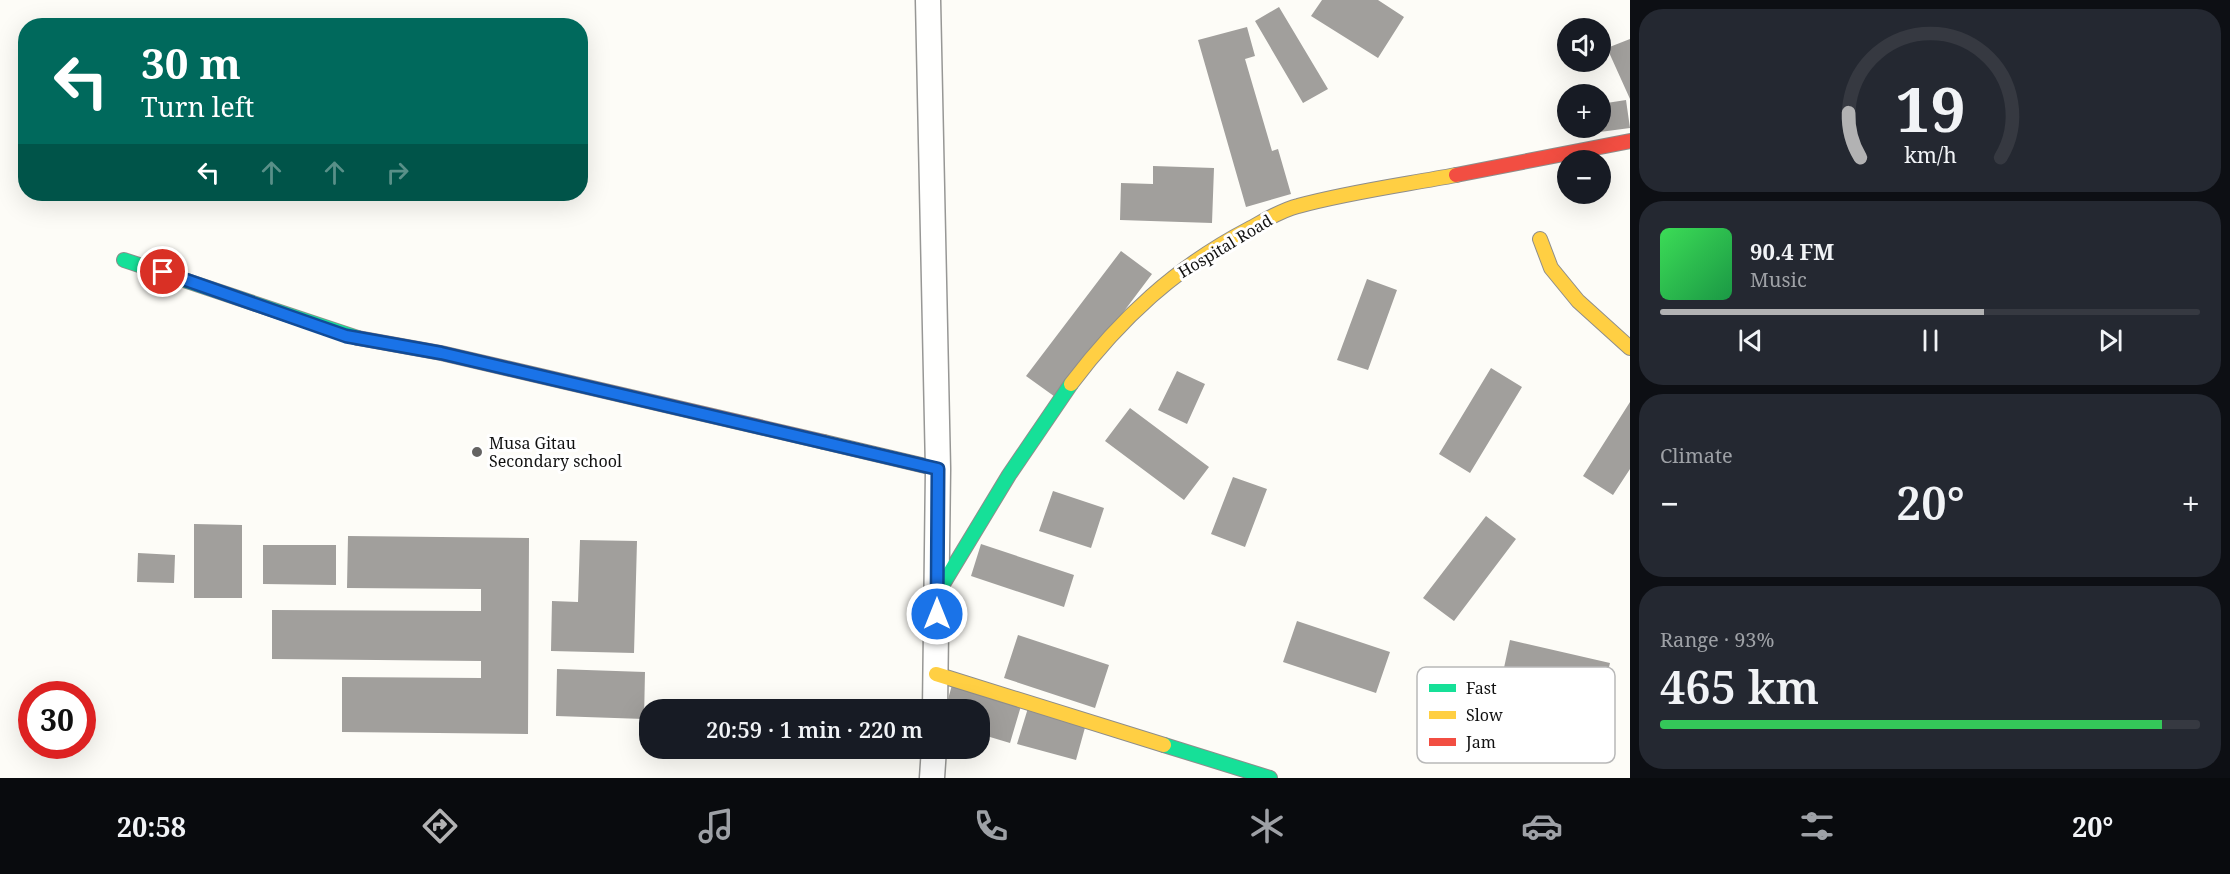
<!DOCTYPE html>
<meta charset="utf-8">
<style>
body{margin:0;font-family:"Noto Serif",serif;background:#242831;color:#f1f3f6;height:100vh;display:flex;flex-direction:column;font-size:22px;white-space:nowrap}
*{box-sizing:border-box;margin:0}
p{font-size:20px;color:#9ea1a6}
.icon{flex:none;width:33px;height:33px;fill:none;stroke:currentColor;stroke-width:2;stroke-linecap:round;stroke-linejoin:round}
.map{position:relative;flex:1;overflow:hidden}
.sheet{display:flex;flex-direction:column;gap:9px;padding:9px;background:#0d0f14;width:600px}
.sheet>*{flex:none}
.top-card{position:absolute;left:18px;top:18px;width:570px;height:183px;border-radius:24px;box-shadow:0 6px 24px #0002;background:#00695c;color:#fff;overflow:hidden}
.tools{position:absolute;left:1557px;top:18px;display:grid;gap:12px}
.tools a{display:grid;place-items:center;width:54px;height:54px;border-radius:50%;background:#171b24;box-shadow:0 6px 24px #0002;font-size:30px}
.speed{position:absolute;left:18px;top:681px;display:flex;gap:12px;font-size:30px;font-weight:700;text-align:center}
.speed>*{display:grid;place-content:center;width:78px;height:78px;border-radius:50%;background:#171b24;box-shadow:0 6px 24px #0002;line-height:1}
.speed .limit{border:9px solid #d22;background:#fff;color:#111}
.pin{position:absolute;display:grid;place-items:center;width:51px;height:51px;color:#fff;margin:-26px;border:3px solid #fff;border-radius:50%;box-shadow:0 2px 6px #0007}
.me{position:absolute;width:66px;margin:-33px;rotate:0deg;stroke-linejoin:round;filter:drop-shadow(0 0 4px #0008)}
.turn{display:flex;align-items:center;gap:21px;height:126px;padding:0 24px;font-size:27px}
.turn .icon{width:78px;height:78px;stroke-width:2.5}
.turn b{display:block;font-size:42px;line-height:51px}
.lanes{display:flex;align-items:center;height:57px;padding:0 24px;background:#0003;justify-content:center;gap:30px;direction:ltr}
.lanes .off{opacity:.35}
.big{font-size:45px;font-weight:600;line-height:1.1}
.sheet .card{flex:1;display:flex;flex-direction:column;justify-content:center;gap:9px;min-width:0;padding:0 21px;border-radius:24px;background:#242831}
.sheet .dial{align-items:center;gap:0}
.dial svg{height:156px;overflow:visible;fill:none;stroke:#363941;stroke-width:7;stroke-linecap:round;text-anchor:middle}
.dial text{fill:#f1f3f6;stroke:none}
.song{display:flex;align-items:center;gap:18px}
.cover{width:72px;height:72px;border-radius:9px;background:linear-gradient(135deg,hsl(130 70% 55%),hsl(140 70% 35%))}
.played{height:6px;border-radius:3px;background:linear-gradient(90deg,#b2b2b3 60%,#363941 60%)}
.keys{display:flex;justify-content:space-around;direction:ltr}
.heat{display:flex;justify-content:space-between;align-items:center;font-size:33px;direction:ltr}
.charge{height:9px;border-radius:4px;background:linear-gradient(90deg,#34c759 93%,#363941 0)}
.trip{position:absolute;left:639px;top:699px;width:351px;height:60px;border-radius:24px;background:#171b24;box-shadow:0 6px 24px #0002;font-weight:600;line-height:60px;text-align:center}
.menu{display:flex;height:96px;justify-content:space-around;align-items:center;background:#090b0e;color:#9ea1a6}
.menu .icon{width:42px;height:42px}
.menu .current{color:#b2b2b3}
.menu b{font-size:27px;color:#f1f3f6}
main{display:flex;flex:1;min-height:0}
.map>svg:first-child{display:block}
.building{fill:#a19f9c}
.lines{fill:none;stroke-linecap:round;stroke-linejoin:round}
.street-casing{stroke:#979795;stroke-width:27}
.fast-casing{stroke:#8e8d8b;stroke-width:16}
.slow-casing{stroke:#8e8d8b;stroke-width:16}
.jam-casing{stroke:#8e8d8b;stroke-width:16}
.street{stroke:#fffffe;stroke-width:24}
.fast{stroke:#16e098;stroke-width:14}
.slow{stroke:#ffcf43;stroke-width:14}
.jam{stroke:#f24e42;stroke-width:14}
.route-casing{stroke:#114b97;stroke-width:15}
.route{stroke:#1a73e8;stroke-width:10}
.poi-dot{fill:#646362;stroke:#fff;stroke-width:2}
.labels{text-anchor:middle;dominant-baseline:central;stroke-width:6;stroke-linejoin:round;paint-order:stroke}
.street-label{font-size:16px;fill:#111;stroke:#fff}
.poi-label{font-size:16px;fill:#111;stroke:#fff;text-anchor:start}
.key{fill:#fff;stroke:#b8b8b8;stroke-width:1.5}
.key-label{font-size:16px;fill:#111}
</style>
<main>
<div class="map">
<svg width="1630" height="778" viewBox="0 0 1630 778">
<rect width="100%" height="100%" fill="#fdfcf7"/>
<path class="building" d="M 1322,0 L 1378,0 L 1404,17 L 1378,58 L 1311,16 Z
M 1279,7 L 1328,89 L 1303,103 L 1255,21 Z
M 1247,27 L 1255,56 L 1245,59 L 1272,151 L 1278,149 L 1291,194 L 1246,207 L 1198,40 Z
M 1630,39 L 1630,99 L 1607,48 Z
M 1626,100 L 1630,128 L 1577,135 L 1576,128 L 1600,128 L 1600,104 Z
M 1153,166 L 1214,168 L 1212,223 L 1120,220 L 1121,183 L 1153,184 Z
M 1121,251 L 1152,274 L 1058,399 L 1026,376 Z
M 1367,279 L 1397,290 L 1368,370 L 1337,360 Z
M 1491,368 L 1522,387 L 1470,473 L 1439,454 Z
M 1177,371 L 1205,384 L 1187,424 L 1158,410 Z
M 1630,402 L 1630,469 L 1613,495 L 1583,476 Z
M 1130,408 L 1209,467 L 1184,500 L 1105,441 Z
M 1233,477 L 1267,489 L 1245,547 L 1211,534 Z
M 1053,491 L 1104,508 L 1091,548 L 1039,531 Z
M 1486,516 L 1516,539 L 1454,621 L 1423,598 Z
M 194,524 L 242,525 L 242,598 L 194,598 Z
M 348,536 L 529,538 L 528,734 L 342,732 L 342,677 L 481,678 L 481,661 L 272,659 L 272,610 L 481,611 L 481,589 L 347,588 Z
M 580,540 L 637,541 L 634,653 L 551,651 L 552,601 L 578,602 Z
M 981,544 L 1074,575 L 1064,607 L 971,576 Z
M 263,545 L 336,545 L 336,585 L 263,584 Z
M 138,553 L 175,555 L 174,583 L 137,582 Z
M 1297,621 L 1390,652 L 1376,693 L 1283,662 Z
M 1018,635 L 1109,665 L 1095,708 L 1004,678 Z
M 1510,640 L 1610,663 L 1601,700 L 1502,677 Z
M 557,669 L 645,672 L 644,719 L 556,716 Z
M 952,685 L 1021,706 L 1010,743 L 980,734 L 980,710 L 945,710 Z
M 1028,708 L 1086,724 L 1076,760 L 1017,744 Z"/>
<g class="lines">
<defs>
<path id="street" d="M 928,0 L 938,469 L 935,710
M 932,778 L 934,748"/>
<path id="fast" d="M 124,260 L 358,338
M 937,594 L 1009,475 L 1071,384
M 1164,745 L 1270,778"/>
<path id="slow" d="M 1540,239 L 1551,268 L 1578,301 L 1630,348
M 1071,384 C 1120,319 1176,267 1249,229 C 1264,221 1281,210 1298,206 C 1349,192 1403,185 1456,175
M 824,442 L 938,469
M 936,674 L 1164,745"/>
<path id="jam" d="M 1456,175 L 1630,141
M 358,338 L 441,353 L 824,442"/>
</defs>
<use href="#street" class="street-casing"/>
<use href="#fast" class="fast-casing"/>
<use href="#slow" class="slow-casing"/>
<use href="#jam" class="jam-casing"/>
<use href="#street" class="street"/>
<use href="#fast" class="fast"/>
<use href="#slow" class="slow"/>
<use href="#jam" class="jam"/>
</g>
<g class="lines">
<defs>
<path id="route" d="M 163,272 L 346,336 L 441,353 L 938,469 L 937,614"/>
</defs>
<use href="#route" class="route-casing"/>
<use href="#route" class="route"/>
</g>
<circle class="poi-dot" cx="477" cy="452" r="6"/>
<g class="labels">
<g class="street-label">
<text transform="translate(1225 246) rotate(-31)">Hospital Road</text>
</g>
<g class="poi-label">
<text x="489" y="443">Musa Gitau<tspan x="489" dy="18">Secondary school</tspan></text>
</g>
</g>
<rect x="1417" y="667" width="198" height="96" rx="9" class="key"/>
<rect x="1429" y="684" width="27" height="8" fill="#16e098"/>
<rect x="1429" y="711" width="27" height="8" fill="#ffcf43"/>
<rect x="1429" y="738" width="27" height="8" fill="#f24e42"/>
<g class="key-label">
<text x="1466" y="694">Fast</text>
<text x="1466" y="721">Slow</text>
<text x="1466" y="748">Jam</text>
</g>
</svg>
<div class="tools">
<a><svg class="icon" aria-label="sound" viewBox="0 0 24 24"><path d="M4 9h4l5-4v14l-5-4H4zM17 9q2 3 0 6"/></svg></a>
<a>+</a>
<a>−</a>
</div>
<div class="speed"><div class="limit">30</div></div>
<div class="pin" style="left:163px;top:272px;background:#d93025"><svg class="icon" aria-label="arrive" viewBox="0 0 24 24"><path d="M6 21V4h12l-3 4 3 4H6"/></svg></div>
<svg class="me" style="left:937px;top:614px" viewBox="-20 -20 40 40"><circle r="17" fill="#1a73e8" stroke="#fff" stroke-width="3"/><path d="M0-11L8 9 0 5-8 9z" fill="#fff"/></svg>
<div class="trip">20:59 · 1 min · 220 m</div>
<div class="top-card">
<div class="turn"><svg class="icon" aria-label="left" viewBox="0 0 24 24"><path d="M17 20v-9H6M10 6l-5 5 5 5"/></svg><div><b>30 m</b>Turn left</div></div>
<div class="lanes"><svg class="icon" aria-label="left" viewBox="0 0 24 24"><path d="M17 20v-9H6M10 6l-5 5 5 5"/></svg><svg class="icon off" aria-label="ahead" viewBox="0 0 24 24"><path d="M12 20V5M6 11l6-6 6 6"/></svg><svg class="icon off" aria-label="ahead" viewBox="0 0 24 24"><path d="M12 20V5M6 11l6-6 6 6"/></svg><svg class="icon off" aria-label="right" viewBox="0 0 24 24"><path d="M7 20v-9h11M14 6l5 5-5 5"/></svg></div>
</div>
</div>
<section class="sheet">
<div class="card dial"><svg viewBox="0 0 100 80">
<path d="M14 69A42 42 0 1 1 86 69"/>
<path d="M14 69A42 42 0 0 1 8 46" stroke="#b2b2b3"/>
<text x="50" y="56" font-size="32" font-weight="700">19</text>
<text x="50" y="72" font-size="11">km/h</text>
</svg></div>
<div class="card">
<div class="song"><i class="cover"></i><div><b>90.4 FM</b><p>Music</p></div></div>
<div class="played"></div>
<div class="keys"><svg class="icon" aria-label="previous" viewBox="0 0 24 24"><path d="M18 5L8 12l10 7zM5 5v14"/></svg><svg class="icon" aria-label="pause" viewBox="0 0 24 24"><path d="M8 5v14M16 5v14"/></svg><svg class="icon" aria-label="next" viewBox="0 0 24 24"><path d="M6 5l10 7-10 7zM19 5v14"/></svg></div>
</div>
<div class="card"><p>Climate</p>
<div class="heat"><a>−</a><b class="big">20°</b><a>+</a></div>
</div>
<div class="card"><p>Range · 93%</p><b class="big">465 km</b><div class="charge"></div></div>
</section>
</main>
<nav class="menu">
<b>20:58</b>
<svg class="icon current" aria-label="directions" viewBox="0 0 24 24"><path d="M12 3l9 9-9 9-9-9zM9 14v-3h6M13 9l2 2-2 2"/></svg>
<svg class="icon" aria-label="music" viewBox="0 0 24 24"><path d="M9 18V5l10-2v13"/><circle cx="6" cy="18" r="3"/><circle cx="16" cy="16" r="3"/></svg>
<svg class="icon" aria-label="phone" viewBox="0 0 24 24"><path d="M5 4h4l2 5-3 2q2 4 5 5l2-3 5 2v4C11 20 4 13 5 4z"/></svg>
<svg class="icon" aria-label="climate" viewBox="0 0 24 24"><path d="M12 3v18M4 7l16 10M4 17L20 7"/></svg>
<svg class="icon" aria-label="car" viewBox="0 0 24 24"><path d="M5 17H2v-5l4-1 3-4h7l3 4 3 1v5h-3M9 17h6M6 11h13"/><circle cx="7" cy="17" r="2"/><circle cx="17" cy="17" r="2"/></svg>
<svg class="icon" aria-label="filters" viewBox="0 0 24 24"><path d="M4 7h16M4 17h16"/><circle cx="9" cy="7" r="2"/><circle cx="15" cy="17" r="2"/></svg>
<b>20°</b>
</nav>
